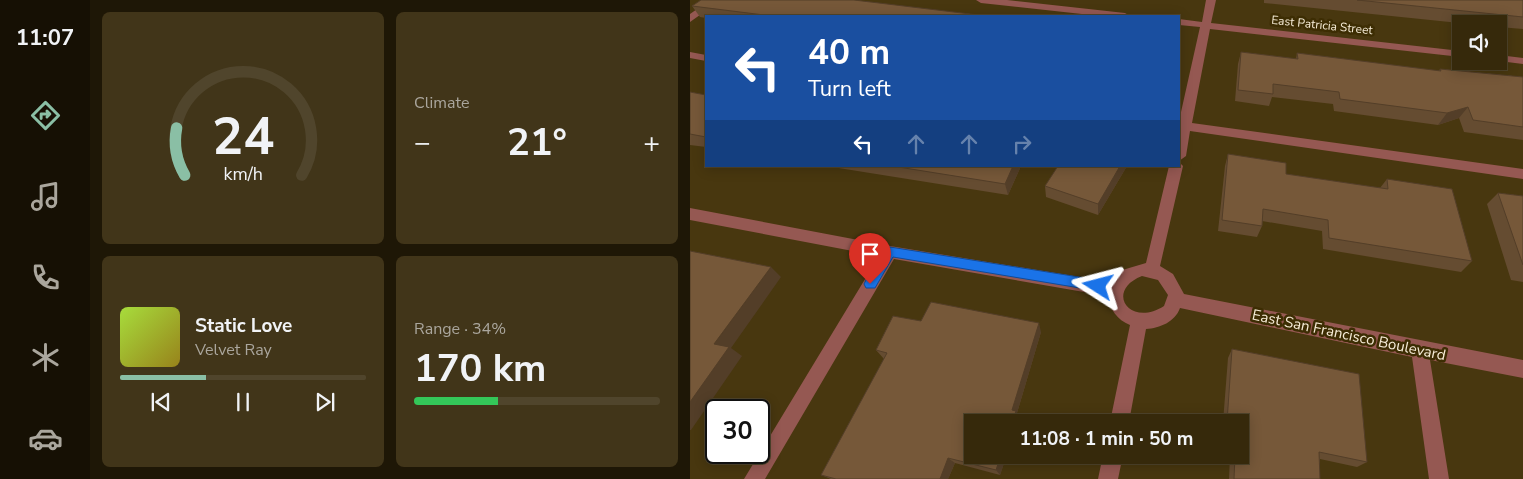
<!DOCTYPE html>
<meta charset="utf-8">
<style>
body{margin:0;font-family:"Nunito Sans",sans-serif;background:#413519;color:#f1f3f6;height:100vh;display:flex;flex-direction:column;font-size:19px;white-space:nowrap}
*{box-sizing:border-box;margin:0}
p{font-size:16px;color:#aaa69d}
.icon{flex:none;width:28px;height:28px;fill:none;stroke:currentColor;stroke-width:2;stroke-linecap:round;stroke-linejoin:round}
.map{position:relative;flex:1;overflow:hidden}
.panel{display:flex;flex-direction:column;gap:12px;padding:12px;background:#1e1706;width:600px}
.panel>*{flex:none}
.hud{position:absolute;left:15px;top:15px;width:475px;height:152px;border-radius:0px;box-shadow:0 2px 12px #0003,0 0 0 1px #50452c;background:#1a4fa0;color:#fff;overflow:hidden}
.controls{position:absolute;left:762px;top:15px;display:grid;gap:10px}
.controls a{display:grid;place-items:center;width:55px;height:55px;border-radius:0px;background:#36290b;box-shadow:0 2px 12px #0003,0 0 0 1px #50452c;font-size:25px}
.speed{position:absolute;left:15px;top:399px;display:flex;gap:10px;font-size:25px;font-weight:700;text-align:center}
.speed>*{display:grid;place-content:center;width:65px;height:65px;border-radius:50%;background:#36290b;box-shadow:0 2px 12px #0003,0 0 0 1px #50452c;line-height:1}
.speed .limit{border:2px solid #111;border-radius:8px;background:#fff;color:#111}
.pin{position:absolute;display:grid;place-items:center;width:42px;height:42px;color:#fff;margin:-51px -21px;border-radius:50% 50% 50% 0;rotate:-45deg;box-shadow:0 0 5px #0007}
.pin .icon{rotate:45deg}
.me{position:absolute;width:55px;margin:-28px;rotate:279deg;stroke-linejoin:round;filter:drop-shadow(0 0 4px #0008)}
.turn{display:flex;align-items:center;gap:18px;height:105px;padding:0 20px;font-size:22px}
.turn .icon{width:65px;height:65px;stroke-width:2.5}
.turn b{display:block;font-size:35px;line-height:42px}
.lanes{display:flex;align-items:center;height:48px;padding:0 20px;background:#0003;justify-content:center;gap:25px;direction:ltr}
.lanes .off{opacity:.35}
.big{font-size:38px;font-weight:700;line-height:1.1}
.panel .tile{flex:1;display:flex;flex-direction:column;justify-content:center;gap:8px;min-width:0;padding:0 18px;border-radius:8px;background:#413519}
.panel .dial{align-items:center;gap:0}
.dial svg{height:130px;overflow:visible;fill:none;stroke:#50452c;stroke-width:7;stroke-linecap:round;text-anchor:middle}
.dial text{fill:#f1f3f6;stroke:none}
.song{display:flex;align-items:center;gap:15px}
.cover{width:60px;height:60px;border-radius:8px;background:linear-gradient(135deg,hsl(80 70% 55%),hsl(50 70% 35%))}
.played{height:5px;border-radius:2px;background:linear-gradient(90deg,#8abfa5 35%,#50452c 35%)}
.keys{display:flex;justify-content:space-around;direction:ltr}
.heat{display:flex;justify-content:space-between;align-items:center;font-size:28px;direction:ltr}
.charge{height:8px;border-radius:4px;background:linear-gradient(90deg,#34c759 34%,#50452c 0)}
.panel .tiles{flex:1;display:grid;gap:12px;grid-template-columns:repeat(2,1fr)}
.trip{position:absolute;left:274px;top:414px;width:285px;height:50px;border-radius:0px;background:#36290b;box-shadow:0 2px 12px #0003,0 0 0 1px #50452c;font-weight:700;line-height:50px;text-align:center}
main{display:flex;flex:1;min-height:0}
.menu{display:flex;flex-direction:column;width:90px;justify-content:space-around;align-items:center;background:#161004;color:#aaa69d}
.menu .icon{width:35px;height:35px}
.menu .current{color:#8abfa5}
.menu b{font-size:22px;color:#f1f3f6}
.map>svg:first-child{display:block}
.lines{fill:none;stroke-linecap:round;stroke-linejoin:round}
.minor{fill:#955852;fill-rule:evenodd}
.wall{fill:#654c31}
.shaded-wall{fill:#533e28}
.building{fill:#765839;stroke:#533e28}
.route{fill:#1a73e8;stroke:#114b97}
.labels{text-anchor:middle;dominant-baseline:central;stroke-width:5;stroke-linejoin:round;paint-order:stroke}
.far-street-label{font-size:12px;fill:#f6ecd7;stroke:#3d2d03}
.street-label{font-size:15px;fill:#f6ecd7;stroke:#3d2d03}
</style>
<main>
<nav class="menu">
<b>11:07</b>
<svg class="icon current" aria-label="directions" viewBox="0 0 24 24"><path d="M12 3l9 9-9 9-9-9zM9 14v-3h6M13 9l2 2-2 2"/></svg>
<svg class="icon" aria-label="music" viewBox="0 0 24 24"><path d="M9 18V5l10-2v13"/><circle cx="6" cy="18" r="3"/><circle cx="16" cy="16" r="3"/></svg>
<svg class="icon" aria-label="phone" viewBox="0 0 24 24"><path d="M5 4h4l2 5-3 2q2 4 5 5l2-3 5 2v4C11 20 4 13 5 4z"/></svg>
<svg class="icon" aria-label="climate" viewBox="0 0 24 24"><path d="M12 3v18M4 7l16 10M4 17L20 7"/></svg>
<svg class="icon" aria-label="car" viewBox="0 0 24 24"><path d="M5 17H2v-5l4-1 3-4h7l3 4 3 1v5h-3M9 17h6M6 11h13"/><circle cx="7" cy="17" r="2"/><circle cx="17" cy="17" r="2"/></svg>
</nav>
<section class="panel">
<div class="tiles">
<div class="tile dial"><svg viewBox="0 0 100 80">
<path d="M14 69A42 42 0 1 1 86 69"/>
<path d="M14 69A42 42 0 0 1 9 40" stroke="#8abfa5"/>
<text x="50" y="56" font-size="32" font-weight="700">24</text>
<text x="50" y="72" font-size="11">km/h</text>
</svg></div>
<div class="tile"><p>Climate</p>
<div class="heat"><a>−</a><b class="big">21°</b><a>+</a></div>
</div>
<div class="tile">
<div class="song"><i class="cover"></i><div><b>Static Love</b><p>Velvet Ray</p></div></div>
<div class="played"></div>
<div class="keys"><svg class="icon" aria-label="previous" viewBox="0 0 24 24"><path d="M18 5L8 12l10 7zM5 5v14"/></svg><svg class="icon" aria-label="pause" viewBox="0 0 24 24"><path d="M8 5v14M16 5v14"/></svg><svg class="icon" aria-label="next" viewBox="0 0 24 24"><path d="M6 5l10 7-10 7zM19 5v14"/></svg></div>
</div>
<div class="tile"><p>Range · 34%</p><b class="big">170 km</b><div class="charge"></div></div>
</div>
</section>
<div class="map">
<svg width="833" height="479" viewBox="0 0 833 479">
<rect width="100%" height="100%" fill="#48370f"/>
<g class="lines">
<path class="minor" d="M 20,0 L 31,0 L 0,22 L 0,14 Z
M 286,0 L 317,0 L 435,13 L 440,16 L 410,16 L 291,3 Z
M 516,0 L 526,0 L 521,23 L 771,51 L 771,57 L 520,29 L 502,123 L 833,169 L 833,179 L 500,131 L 496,156 L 489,161 L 489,121 L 510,27 L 489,25 L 489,19 L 512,22 Z
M 0,52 L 16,55 L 16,61 L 0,58 Z
M 809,55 L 833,58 L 833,64 L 809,61 Z
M 489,162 L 493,166 L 470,266 L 483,274 L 494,294 L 833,360 L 833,378 L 740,360 L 759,479 L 739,479 L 722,357 L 490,308 C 485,322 470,328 456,329 L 439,422 L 420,422 L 440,325 C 427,320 420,309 417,296 L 204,259 L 75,479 L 54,479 L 189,256 L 0,220 L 0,208 L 200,246 L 420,282 L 429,271 L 456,263 L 479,166 L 489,166 ZM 452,276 L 468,280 L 478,295 L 474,306 C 440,328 414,291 452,276 Z
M 413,455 L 433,455 L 428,479 L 408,479 Z"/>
</g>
<path class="wall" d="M 574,0 L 833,0 L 833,29 L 809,27 L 809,24 L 779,24 L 574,3 Z
M 2,6 L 297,16 L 16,16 L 16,18 L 10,17 Z
M 551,52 L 606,59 L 607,53 L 749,71 L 750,69 L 833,77 L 833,140 L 774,132 L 769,118 L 748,125 L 644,111 L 643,104 L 582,97 L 579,106 L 545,101 L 548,64 Z
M 0,92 L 16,95 L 16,147 L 0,145 Z
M 538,154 L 596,174 L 690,188 L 697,179 L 782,261 L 771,272 L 633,249 L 632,231 L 572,221 L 572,226 L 567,237 L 528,231 L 535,166 Z
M 136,166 L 331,166 L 318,195 Z
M 437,166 L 408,215 L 356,197 L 355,186 Z
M 808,193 L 833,196 L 833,282 L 821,280 L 797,204 Z
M 231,321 L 351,332 L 327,413 L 329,418 L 310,475 L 265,463 L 258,479 L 141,479 L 131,475 L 194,359 L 186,350 Z
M 542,349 L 677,462 L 667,467 L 630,459 L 630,479 L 539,479 L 540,455 L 550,455 L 550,422 L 533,422 L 538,358 Z"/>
<path class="shaded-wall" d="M 778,107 L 769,118 L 748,125 L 757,113 Z
M 323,166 L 331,166 L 318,195 L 315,184 Z
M 430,166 L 437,166 L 408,215 L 408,204 Z
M 81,267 L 91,277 L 41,348 L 52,356 L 1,430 L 0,430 L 0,402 L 24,344 Z
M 349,323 L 351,332 L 327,413 L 329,418 L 328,422 L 322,422 L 322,410 Z
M 311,455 L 317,455 L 310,475 L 306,470 Z
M 258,458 L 265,463 L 258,479 L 250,479 Z"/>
<path class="building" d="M 11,0 L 164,0 L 297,16 L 82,16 L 2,6 Z
M 667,0 L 833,0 L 833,17 Z
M 551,52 L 608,59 L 607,53 L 751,71 L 750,69 L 833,77 L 833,127 L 783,120 L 778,107 L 757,113 L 650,99 L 649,92 L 583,84 L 583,94 L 548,90 Z
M 0,92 L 16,95 L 16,137 L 0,134 Z
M 538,154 L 596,163 L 596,174 L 698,189 L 697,179 L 762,189 L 782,261 L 639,238 L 638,220 L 573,209 L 572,226 L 532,220 Z
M 202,166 L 323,166 L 315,184 Z
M 368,166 L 430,166 L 408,204 L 355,186 Z
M 808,193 L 833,196 L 833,265 Z
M 0,251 L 81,267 L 24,344 L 39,347 L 0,402 Z
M 241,302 L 349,323 L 322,410 L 326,411 L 322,422 L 282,422 L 282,455 L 311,455 L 306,470 L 258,458 L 250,479 L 146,479 L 131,475 L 197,353 L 186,350 L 203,316 L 231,321 Z
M 542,349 L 669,374 L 677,462 L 629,452 L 630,479 L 544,479 L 545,455 L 550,455 L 550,422 L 537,422 Z"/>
<path class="route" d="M 200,247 L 408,280 L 414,286 L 408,291 L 203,257 L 185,288 L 176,288 L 174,284 L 176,280 L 196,248 Z"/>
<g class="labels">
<g class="far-street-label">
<text transform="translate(632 25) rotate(6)">East Patricia Street</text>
</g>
<g class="street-label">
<text transform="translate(659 335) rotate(12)">East San Francisco Boulevard</text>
</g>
</g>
</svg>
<div class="controls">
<a><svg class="icon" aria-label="sound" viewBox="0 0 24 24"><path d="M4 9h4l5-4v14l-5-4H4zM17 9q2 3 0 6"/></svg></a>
</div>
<div class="speed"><div class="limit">30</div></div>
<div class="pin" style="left:180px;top:284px;background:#d93025"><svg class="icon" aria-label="arrive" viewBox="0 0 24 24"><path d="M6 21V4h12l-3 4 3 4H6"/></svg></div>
<svg class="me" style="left:408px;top:286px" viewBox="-20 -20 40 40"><path d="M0-17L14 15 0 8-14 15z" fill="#1a73e8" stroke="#fff" stroke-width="4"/></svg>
<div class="trip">11:08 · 1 min · 50 m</div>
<div class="hud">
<div class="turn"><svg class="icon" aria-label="left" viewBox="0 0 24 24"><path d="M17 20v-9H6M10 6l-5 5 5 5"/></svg><div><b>40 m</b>Turn left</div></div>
<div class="lanes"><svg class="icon" aria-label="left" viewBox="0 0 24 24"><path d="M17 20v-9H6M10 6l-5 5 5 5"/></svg><svg class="icon off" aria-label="ahead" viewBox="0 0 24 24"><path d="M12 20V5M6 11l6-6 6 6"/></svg><svg class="icon off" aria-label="ahead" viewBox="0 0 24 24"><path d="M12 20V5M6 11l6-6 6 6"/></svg><svg class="icon off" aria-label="right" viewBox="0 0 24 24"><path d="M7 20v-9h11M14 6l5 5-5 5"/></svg></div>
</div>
</div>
</main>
